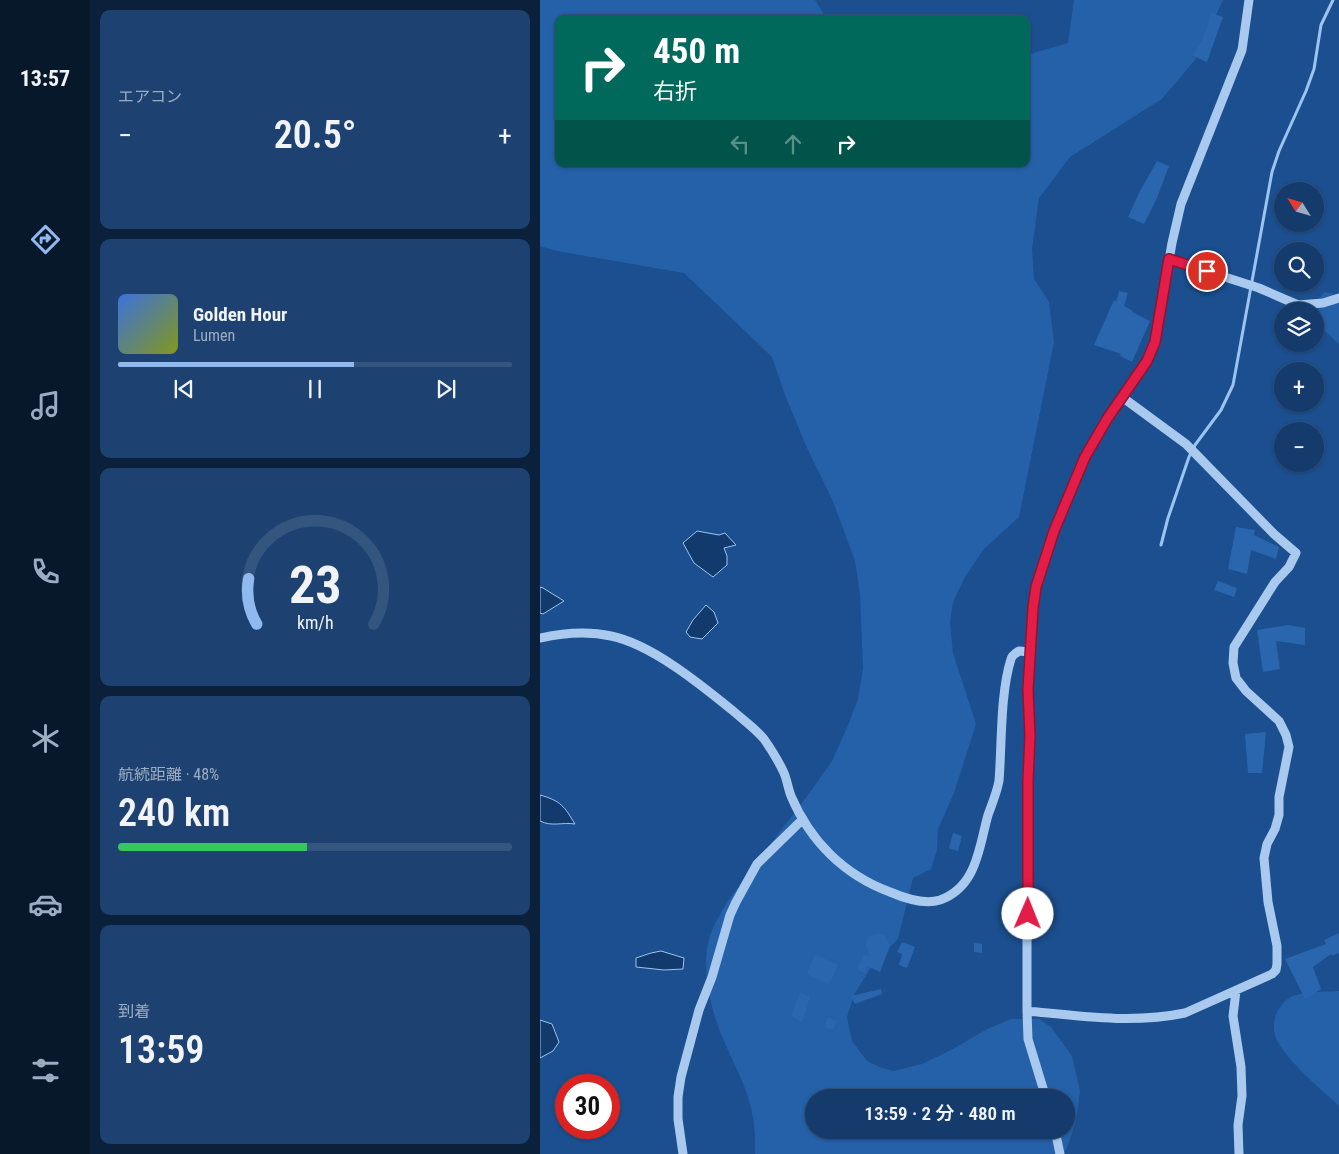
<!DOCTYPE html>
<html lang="ja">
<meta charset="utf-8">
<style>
body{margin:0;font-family:"Roboto Condensed","Noto Sans JP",sans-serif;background:#1d4271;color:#f1f3f6;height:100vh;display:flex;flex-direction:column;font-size:19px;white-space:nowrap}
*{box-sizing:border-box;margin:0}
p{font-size:16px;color:#9dadc1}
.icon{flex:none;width:28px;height:28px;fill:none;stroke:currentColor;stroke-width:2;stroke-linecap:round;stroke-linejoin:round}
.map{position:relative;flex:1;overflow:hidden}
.details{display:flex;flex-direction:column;gap:10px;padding:10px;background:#0b203b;width:450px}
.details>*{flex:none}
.guide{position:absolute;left:15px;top:15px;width:475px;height:152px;border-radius:10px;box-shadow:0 1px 4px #0004,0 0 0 1px #33557e;background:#00695c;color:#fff;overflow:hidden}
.needle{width:32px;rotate:307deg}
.buttons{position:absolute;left:734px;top:182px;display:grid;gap:10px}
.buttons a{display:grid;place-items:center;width:50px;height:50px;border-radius:50%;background:#143b6b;box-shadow:0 1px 4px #0004,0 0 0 1px #33557e;font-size:25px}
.speed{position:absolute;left:15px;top:1074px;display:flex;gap:10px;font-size:25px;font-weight:700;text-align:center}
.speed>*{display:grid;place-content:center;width:65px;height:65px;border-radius:50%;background:#143b6b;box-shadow:0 1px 4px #0004,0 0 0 1px #33557e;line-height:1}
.speed .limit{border:8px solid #d22;background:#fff;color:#111}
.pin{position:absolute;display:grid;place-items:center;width:42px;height:42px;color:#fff;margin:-21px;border:2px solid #fff;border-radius:50%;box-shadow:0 1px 5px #0007}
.me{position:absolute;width:55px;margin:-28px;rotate:1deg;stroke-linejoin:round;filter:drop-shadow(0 0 4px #0008)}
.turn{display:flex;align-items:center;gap:18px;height:105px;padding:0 15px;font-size:22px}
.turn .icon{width:65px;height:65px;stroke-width:2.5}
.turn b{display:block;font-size:35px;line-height:42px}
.lanes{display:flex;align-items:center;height:48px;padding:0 15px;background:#0003;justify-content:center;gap:25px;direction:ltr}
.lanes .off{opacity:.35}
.big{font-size:38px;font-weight:600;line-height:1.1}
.details .widget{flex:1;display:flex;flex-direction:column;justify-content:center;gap:8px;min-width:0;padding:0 18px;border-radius:10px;background:#1d4271}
.details .dial{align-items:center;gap:0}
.dial svg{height:130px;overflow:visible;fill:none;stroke:#33557e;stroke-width:7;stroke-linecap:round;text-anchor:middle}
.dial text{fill:#f1f3f6;stroke:none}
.song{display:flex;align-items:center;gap:15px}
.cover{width:60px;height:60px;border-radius:8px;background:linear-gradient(135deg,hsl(220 70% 55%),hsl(70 70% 35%))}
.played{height:5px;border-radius:2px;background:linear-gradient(90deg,#90b9f0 60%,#33557e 60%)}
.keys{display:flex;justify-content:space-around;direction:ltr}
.heat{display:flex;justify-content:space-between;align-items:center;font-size:28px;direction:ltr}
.charge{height:8px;border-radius:4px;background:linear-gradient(90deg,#34c759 48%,#33557e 0)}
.trip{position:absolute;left:265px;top:1089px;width:270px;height:50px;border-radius:25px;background:#143b6b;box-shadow:0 1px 4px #0004,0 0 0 1px #33557e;font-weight:600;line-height:50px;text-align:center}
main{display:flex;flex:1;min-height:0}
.dock{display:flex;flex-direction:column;width:90px;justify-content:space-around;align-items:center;background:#08182b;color:#9dadc1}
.dock .icon{width:35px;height:35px}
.dock .active{color:#90b9f0}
.dock b{font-size:22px;color:#f1f3f6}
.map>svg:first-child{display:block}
.green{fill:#2461a8;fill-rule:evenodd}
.water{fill:#123a6d;stroke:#9cc4f0}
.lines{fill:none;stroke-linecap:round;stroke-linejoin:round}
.stream{stroke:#9cc4f0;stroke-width:3}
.building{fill:#2a66ad}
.minor{stroke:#a9c9ee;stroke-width:9}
.route-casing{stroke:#92132f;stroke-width:12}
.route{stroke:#e11d48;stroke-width:9}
</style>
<main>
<nav class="dock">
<b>13:57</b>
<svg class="icon active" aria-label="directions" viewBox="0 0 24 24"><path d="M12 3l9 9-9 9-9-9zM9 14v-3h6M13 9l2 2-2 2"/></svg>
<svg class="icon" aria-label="music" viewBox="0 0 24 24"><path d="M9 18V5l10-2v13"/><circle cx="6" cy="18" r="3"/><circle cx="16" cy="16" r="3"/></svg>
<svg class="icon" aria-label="phone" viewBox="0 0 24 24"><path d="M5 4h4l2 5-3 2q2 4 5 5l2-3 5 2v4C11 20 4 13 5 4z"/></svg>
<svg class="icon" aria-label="climate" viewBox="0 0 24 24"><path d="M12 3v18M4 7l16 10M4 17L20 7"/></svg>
<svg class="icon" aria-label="car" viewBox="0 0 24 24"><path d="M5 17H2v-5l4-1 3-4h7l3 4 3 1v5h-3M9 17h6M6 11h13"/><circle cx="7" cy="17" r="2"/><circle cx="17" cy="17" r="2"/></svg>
<svg class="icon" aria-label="filters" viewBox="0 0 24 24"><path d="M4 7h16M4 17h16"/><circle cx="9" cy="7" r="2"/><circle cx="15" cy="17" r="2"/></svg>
</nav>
<section class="details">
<div class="widget"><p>エアコン</p>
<div class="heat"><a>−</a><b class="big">20.5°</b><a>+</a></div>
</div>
<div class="widget">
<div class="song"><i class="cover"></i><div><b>Golden Hour</b><p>Lumen</p></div></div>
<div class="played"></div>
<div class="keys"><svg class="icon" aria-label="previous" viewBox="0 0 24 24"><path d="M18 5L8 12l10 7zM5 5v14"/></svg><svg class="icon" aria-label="pause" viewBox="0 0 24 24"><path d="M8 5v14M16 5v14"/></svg><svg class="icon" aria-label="next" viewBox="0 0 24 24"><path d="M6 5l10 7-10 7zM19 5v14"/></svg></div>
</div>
<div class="widget dial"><svg viewBox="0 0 100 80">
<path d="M14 69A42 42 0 1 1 86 69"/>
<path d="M14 69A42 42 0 0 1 9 41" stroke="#90b9f0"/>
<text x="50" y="56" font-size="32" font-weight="700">23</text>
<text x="50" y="72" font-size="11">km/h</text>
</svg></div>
<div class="widget"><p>航続距離 · 48%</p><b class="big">240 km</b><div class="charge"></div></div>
<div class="widget"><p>到着</p><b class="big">13:59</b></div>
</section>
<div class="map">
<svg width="799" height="1154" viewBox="0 0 799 1154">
<rect width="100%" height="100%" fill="#1b4f8f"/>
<path class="green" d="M 0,0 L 275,0 L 287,19 L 19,19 L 19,164 L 486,164 L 486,55 L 528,43 L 534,0 L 683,0 L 655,60 L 622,99 L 530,157 L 499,198 L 492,249 L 494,279 L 509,302 L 514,342 L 479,517 L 444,549 L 425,577 L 413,602 L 410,622 L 413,653 L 436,724 L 414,793 L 398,829 L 397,850 L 391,869 L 373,878 L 358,939 L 333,964 L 314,995 L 307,1017 L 312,1041 L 327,1061 L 340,1067 L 353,1071 L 382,1064 L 411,1050 L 447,1029 L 471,1019 L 499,1019 L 511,1027 L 532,1056 L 540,1091 L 536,1121 L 527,1148 L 523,1154 L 215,1154 C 216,1135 214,1116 208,1097 C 202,1078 192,1060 184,1041 C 171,1012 160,967 170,936 C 174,924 181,913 187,902 L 276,784 L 292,761 L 309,723 L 318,699 L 323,668 L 320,594 L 315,561 L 292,499 L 267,448 L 245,395 L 232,357 L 144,273 L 17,251 L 0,246 ZM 274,1098 L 526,1098 L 526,1130 L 274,1130 Z
M 784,292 L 799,295 L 799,344 L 775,322 L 775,311 L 770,311 Z
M 799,991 L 799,1106 C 783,1091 740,1055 735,1035 C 733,1028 734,1018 737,1012 C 740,1006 747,998 753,996 C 767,991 785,992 799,991 Z"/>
<path class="water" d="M 157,531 L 179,535 L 185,533 L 196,545 L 184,548 L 187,556 L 187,565 L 173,577 L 154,563 L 143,543 Z
M 0,587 L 3,588 L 24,601 L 3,614 L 0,613 Z
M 166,605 L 174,612 L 178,623 L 162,639 L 150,637 L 146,632 L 153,620 Z
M 0,795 C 21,801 24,806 35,824 C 22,822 12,827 0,821 Z
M 121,951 L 144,958 L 143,969 L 124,970 L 96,967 L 96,958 L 111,953 Z
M 0,1020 L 12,1024 L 19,1042 L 13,1051 L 0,1058 Z"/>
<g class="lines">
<path class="stream" d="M 621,545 L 628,518 L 649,457 L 655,445 L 681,410 L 693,385 L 732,172 L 739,151 L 766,91 L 774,69 L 781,25 L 793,0"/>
</g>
<path class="building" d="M 672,13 L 683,17 L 667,62 L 653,56 L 662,40 Z
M 617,161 L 629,166 L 617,198 L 604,224 L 588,217 L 600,191 Z
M 579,291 L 588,293 L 584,306 L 593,311 L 592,312 L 610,321 L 592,362 L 580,356 L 581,354 L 554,345 L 574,300 L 576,302 Z
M 696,527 L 715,530 L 714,535 L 739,547 L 736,559 L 711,550 L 707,574 L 688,569 Z
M 678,581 L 697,588 L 694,597 L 674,590 Z
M 748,625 L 765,628 L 765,645 L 736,641 L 740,669 L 723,672 L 717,630 Z
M 726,732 L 722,773 L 708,773 L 705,734 Z
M 413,833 L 422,836 L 418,851 L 409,848 Z
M 338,933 L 344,935 L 350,946 L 340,972 L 327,966 L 325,973 L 317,970 L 320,962 L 321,963 L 323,954 L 329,956 L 326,944 L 328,937 Z
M 799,933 L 799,953 L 792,956 L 791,954 L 773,967 L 781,989 L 765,999 L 745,959 L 786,944 L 784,940 Z
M 362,942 L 375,947 L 367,968 L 359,965 L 362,954 L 357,952 Z
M 434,943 L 442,944 L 442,953 L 434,952 Z
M 275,954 L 298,965 L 289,985 L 267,974 Z
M 341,989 L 342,994 L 315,1004 L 311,996 Z
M 260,992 L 270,997 L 262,1023 L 251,1016 Z
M 288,1017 L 297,1021 L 293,1030 L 284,1027 Z"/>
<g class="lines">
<path class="minor" d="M 629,259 L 719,288 L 758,305 L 783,303 L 799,298
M 0,638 C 23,633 48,631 71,636 C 111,644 160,684 192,710 C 202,719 215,728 224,739 C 231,749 239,762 244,773 C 247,780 248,788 251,796 C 270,841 304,875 350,892 C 364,898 384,905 400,900 C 437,887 439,847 448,815 C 452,804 457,792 459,781 C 462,744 460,694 471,659 C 472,655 476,653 479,651 L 490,652
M 696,991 L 693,1016 L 701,1067 L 702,1096 L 698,1125 L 699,1154
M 487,1011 C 539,1016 592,1024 645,1013 L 732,974 L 736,970 L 737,964 L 737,946 L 728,902 L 724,858 L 727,844 L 735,829 L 739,815 L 739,797 L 749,747 L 746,735 L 739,721 L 706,691 L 696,678 L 693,663 L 694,647 L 735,582 L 749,567 L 756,553 L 734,534 L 646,444 L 582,397
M 506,1098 L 488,1039 L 487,1011 L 487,781 L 490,735 L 488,690 L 493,608 L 496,587 L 514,531 L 545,457 L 567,419 L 607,361 L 615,342 L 632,243 L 641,204 L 702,50 L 709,0
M 515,1130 L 520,1154
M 143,1154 L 138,1119 L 138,1097 L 141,1077 L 159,1010 L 172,977 L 190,915 L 196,902 L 217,864 L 263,819"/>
</g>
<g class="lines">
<defs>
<path id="route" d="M 488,914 L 488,781 L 490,735 L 488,690 L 493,608 L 496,587 L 514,531 L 545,457 L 567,419 L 607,361 L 615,342 L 629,259 L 667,271"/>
</defs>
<use href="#route" class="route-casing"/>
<use href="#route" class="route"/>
</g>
</svg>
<div class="buttons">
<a><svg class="needle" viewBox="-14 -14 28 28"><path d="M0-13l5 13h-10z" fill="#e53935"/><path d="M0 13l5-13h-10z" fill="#9dadc1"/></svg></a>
<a><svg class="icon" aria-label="search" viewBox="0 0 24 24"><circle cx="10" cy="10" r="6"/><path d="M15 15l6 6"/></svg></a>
<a><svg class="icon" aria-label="layers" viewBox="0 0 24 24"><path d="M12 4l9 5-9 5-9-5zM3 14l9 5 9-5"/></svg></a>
<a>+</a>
<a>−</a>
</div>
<div class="speed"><div class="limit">30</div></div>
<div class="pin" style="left:667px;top:271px;background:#d93025"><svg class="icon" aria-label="arrive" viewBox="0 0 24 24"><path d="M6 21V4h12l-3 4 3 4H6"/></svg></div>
<svg class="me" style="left:488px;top:914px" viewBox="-20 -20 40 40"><circle r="19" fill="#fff"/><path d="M0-13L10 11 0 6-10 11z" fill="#e11d48"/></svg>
<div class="trip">13:59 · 2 分 · 480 m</div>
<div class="guide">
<div class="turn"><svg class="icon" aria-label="right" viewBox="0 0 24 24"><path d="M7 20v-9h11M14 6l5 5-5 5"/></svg><div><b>450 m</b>右折</div></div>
<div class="lanes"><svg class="icon off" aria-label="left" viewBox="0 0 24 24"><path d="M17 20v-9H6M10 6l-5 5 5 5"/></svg><svg class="icon off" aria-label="ahead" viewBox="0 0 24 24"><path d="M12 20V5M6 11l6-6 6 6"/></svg><svg class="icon" aria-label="right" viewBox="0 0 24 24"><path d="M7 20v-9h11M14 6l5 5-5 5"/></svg></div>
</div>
</div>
</main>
